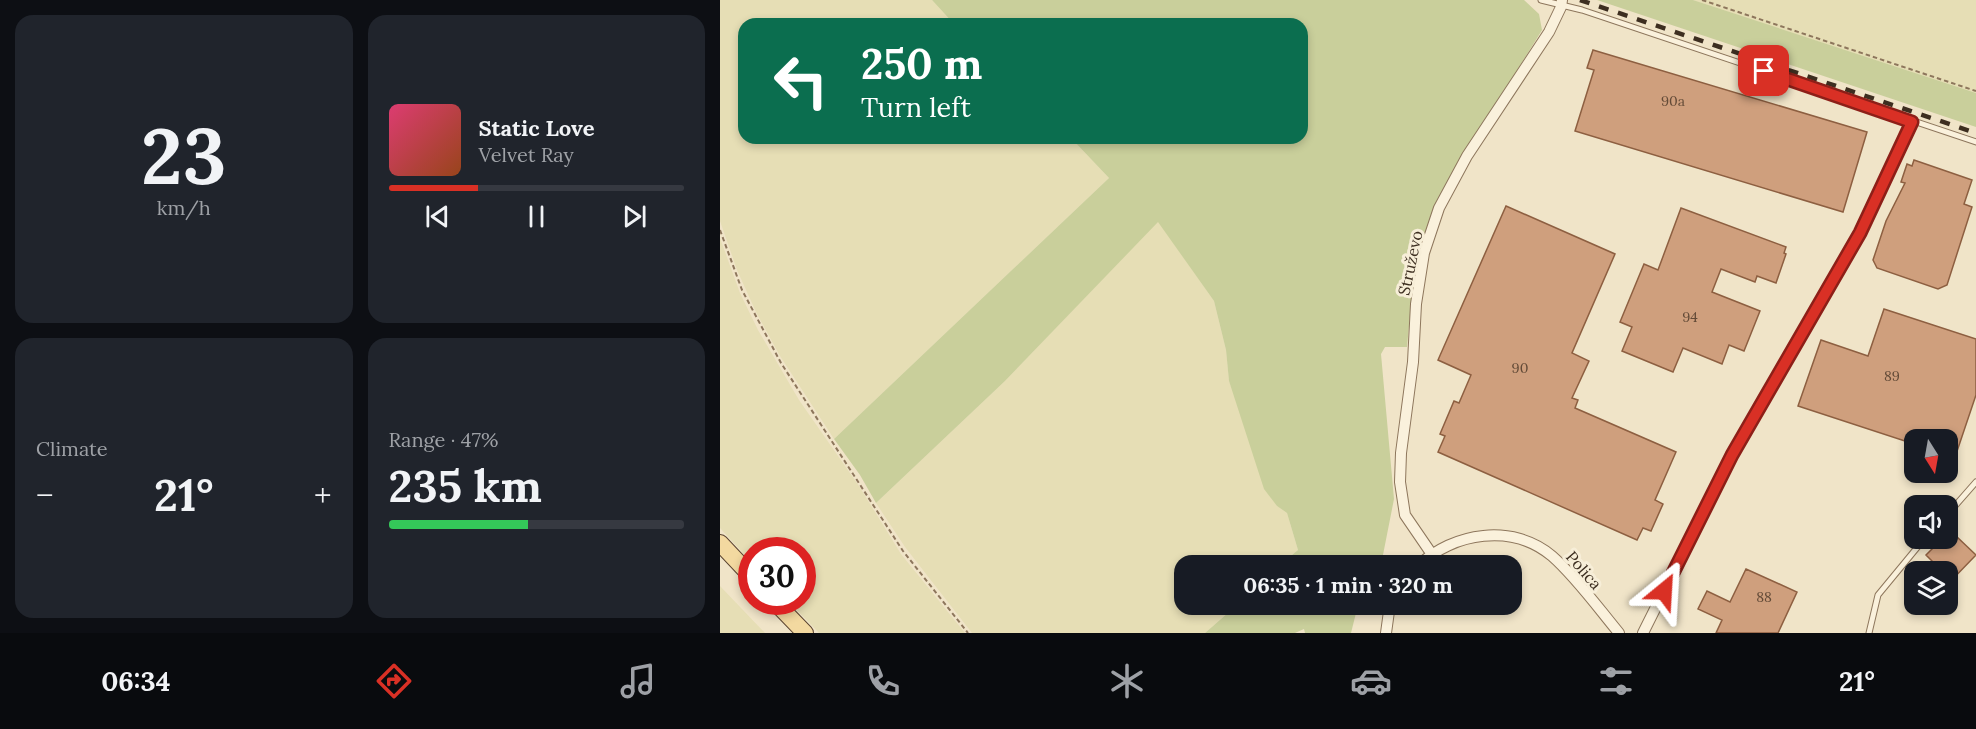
<!DOCTYPE html>
<meta charset="utf-8">
<style>
body{margin:0;font-family:Lora,serif;background:#20242c;color:#f1f3f6;height:100vh;display:flex;flex-direction:column;font-size:22px;white-space:nowrap}
*{box-sizing:border-box;margin:0}
p{font-size:20px;color:#9ea1a6}
.icon{flex:none;width:33px;height:33px;fill:none;stroke:currentColor;stroke-width:2;stroke-linecap:round;stroke-linejoin:round}
.map{position:relative;flex:1;overflow:hidden}
.sheet{display:flex;flex-direction:column;gap:15px;padding:15px;background:#0d0f14;width:720px}
.sheet>*{flex:none}
.guide{position:absolute;left:18px;top:18px;width:570px;height:126px;border-radius:18px;box-shadow:0 3px 9px #0003;background:#0b6e4f;color:#fff;overflow:hidden}
.needle{width:39px;rotate:169deg}
.buttons{position:absolute;left:1184px;top:429px;display:grid;gap:12px}
.buttons a{display:grid;place-items:center;width:54px;height:54px;border-radius:12px;background:#171b24;box-shadow:0 3px 9px #0003;font-size:30px}
.speed{position:absolute;left:18px;top:537px;display:flex;gap:12px;font-size:30px;font-weight:700;text-align:center}
.speed>*{display:grid;place-content:center;width:78px;height:78px;border-radius:50%;background:#171b24;box-shadow:0 3px 9px #0003;line-height:1}
.speed .limit{border:9px solid #d22;background:#fff;color:#111}
.pin{position:absolute;display:grid;place-items:center;width:51px;height:51px;color:#fff;margin:-26px;border-radius:12px;box-shadow:0 3px 9px #0006}
.me{position:absolute;width:66px;margin:-33px;rotate:27deg;stroke-linejoin:round;filter:drop-shadow(0 0 4px #0008)}
.turn{display:flex;align-items:center;gap:21px;height:126px;padding:0 24px;font-size:27px}
.turn .icon{width:78px;height:78px;stroke-width:2.5}
.turn b{display:block;font-size:42px;line-height:51px}
.big{font-size:45px;font-weight:700;line-height:1.1}
.sheet .tile{flex:1;display:flex;flex-direction:column;justify-content:center;gap:9px;min-width:0;padding:0 21px;border-radius:18px;background:#20242c}
.sheet .dial{align-items:center;gap:0}
.dial b{font-size:78px;line-height:1}
.song{display:flex;align-items:center;gap:18px}
.cover{width:72px;height:72px;border-radius:9px;background:linear-gradient(135deg,hsl(340 70% 55%),hsl(20 70% 35%))}
.played{height:6px;border-radius:3px;background:linear-gradient(90deg,#d93025 30%,#363941 30%)}
.keys{display:flex;justify-content:space-around;direction:ltr}
.heat{display:flex;justify-content:space-between;align-items:center;font-size:33px;direction:ltr}
.charge{height:9px;border-radius:4px;background:linear-gradient(90deg,#34c759 47%,#363941 0)}
.sheet .tiles{flex:1;display:grid;gap:15px;grid-template-columns:repeat(2,1fr)}
.trip{position:absolute;left:454px;top:555px;width:348px;height:60px;border-radius:18px;background:#171b24;box-shadow:0 3px 9px #0003;font-weight:700;line-height:60px;text-align:center}
.tab-bar{display:flex;height:96px;justify-content:space-around;align-items:center;background:#090b0e;color:#9ea1a6}
.tab-bar .icon{width:42px;height:42px}
.tab-bar .on{color:#d93025}
.tab-bar b{font-size:27px;color:#f1f3f6}
main{display:flex;flex:1;min-height:0}
.map>svg:first-child{display:block}
.farmland{fill:#e6deb5}
.green{fill:#c9cf9b}
.building{fill:#cf9f7d;stroke:#8d5f41;stroke-width:1.5}
.lines{fill:none;stroke-linecap:round;stroke-linejoin:round}
.lane-casing{stroke:#8d765c;stroke-width:7}
.street-casing{stroke:#8d765c;stroke-width:12}
.primary-casing{stroke:#5b4430;stroke-width:18}
.path{stroke:#8d765c;stroke-width:2;stroke-dasharray:4.5 3;stroke-linecap:butt}
.lane{stroke:#faf1dc;stroke-width:5}
.street{stroke:#faf1dc;stroke-width:10}
.primary{stroke:#f3d9a0;stroke-width:16}
.rail{stroke:#3d2e20;stroke-width:4.5;stroke-dasharray:10 10;stroke-linecap:butt}
.route-casing{stroke:#8d1f18;stroke-width:15}
.route{stroke:#d93025;stroke-width:10}
.labels{text-anchor:middle;dominant-baseline:central;stroke-width:6;stroke-linejoin:round;paint-order:stroke}
.number-label{font-size:14px;fill:#624a37}
.street-label{font-size:16px;fill:#3d2e20;stroke:#f7eed8}
</style>
<main>
<section class="sheet">
<div class="tiles">
<div class="tile dial"><b>23</b><p>km/h</p></div>
<div class="tile">
<div class="song"><i class="cover"></i><div><b>Static Love</b><p>Velvet Ray</p></div></div>
<div class="played"></div>
<div class="keys"><svg class="icon" aria-label="previous" viewBox="0 0 24 24"><path d="M18 5L8 12l10 7zM5 5v14"/></svg><svg class="icon" aria-label="pause" viewBox="0 0 24 24"><path d="M8 5v14M16 5v14"/></svg><svg class="icon" aria-label="next" viewBox="0 0 24 24"><path d="M6 5l10 7-10 7zM19 5v14"/></svg></div>
</div>
<div class="tile"><p>Climate</p>
<div class="heat"><a>−</a><b class="big">21°</b><a>+</a></div>
</div>
<div class="tile"><p>Range · 47%</p><b class="big">235 km</b><div class="charge"></div></div>
</div>
</section>
<div class="map">
<svg width="1256" height="633" viewBox="0 0 1256 633">
<rect width="100%" height="100%" fill="#f0e4c8"/>
<path class="farmland" d="M 0,0 L 212,0 L 234,24 L 24,24 L 24,138 L 351,138 L 389,178 L 114,439 L 60,356 L 36,312 L 17,270 L 0,221 Z
M 973,0 L 1256,0 L 1256,93 L 1017,15 Z
M 438,221 L 494,301 L 506,350 L 509,381 L 557,506 L 567,513 L 578,550 L 560,565 L 465,566 L 465,604 L 517,605 L 485,633 L 252,633 L 185,547 L 156,503 L 285,381 Z
M 0,238 L 20,293 L 38,330 L 79,400 L 139,486 L 181,554 L 245,633 L 99,633 L 69,602 L 82,602 L 82,550 L 32,550 L 31,562 L 0,528 Z
M 0,586 L 45,633 L 0,633 Z"/>
<path class="green" d="M 212,0 L 804,0 L 819,14 L 822,30 L 717,201 C 696,248 692,296 687,347 L 665,347 L 661,354 L 674,499 L 661,565 L 560,565 L 578,550 L 567,513 L 557,506 L 544,489 L 509,381 L 506,350 L 494,301 L 438,222 L 285,381 L 156,503 L 140,475 L 114,439 L 389,178 L 351,138 L 582,138 L 582,24 L 234,24 Z
M 877,0 L 973,0 L 1256,93 L 1256,127 Z
M 517,605 L 517,604 L 638,605 L 631,633 L 585,633 L 584,629 L 575,633 L 485,633 Z"/>
<path class="building" d="M 873,50 L 1147,132 L 1123,212 L 855,131 L 874,70 L 867,68 Z
M 1194,160 L 1252,180 L 1244,204 L 1252,207 L 1227,285 L 1218,289 L 1157,268 L 1153,260 L 1166,221 L 1185,183 L 1181,182 L 1187,164 L 1192,166 Z
M 786,206 L 895,254 L 852,353 L 869,361 L 852,398 L 858,400 L 855,408 L 956,452 L 935,500 L 943,504 L 931,531 L 923,528 L 917,540 L 718,452 L 725,436 L 720,434 L 734,401 L 739,403 L 751,375 L 718,360 Z
M 961,208 L 1066,247 L 1064,253 L 1066,254 L 1056,283 L 1037,276 L 1035,282 L 1001,269 L 992,292 L 1040,311 L 1024,351 L 1009,345 L 1002,364 L 963,348 L 953,372 L 902,351 L 912,327 L 900,322 L 924,264 L 938,270 Z
M 1164,309 L 1256,339 L 1256,395 L 1229,475 L 1227,440 L 1194,440 L 1194,444 L 1078,406 L 1101,340 L 1148,356 Z
M 1236,536 L 1256,555 L 1227,585 L 1227,572 L 1202,572 L 1212,561 L 1206,555 L 1219,542 L 1225,548 Z
M 1026,569 L 1077,592 L 1058,633 L 996,633 L 1002,620 L 978,609 L 987,591 L 1010,602 Z"/>
<g class="lines">
<defs>
<path id="lane" d="M 821,0 L 862,10 L 1256,142
M 1227,515 L 1256,482
M 1149,633 L 1158,595 L 1205,538"/>
<path id="street" d="M 711,553 L 685,515 L 680,482 L 681,453 L 693,362 L 696,304 L 704,253 L 719,208 L 747,156 L 829,32 L 841,7 L 842,0
M 698,566 C 733,532 793,523 832,556 C 856,577 879,609 899,633
M 666,633 L 670,604
M 923,633 L 1012,455 L 1140,233 L 1192,121"/>
<path id="primary" d="M 0,543 L 32,577
M 55,602 L 85,633"/>
</defs>
<use href="#lane" class="lane-casing"/>
<use href="#street" class="street-casing"/>
<use href="#primary" class="primary-casing"/>
<path class="path" d="M 982,0 L 1256,91
M 0,230 L 22,290 L 61,363 L 183,551 L 248,633"/>
<use href="#lane" class="lane"/>
<use href="#street" class="street"/>
<use href="#primary" class="primary"/>
<path class="rail" d="M 860,0 L 1256,133"/>
</g>
<g class="lines">
<defs>
<path id="route" d="M 944,591 L 1012,455 L 1140,233 L 1192,122 L 1044,71"/>
</defs>
<use href="#route" class="route-casing"/>
<use href="#route" class="route"/>
</g>
<g class="labels">
<g class="number-label">
<text x="953" y="101">90a</text>
<text x="970" y="317">94</text>
<text x="800" y="368">90</text>
<text x="1172" y="376">89</text>
<text x="1044" y="597">88</text>
</g>
<g class="street-label">
<text transform="translate(690 263) rotate(-78)">Struževo</text>
<text transform="translate(864 570) rotate(49)">Polica</text>
</g>
</g>
</svg>
<div class="buttons">
<a><svg class="needle" viewBox="-14 -14 28 28"><path d="M0-13l5 13h-10z" fill="#e53935"/><path d="M0 13l5-13h-10z" fill="#9ea1a6"/></svg></a>
<a><svg class="icon" aria-label="sound" viewBox="0 0 24 24"><path d="M4 9h4l5-4v14l-5-4H4zM17 9q2 3 0 6"/></svg></a>
<a><svg class="icon" aria-label="layers" viewBox="0 0 24 24"><path d="M12 4l9 5-9 5-9-5zM3 14l9 5 9-5"/></svg></a>
</div>
<div class="speed"><div class="limit">30</div></div>
<div class="pin" style="left:1044px;top:71px;background:#d93025"><svg class="icon" aria-label="arrive" viewBox="0 0 24 24"><path d="M6 21V4h12l-3 4 3 4H6"/></svg></div>
<svg class="me" style="left:944px;top:591px" viewBox="-20 -20 40 40"><path d="M0-17L14 15 0 8-14 15z" fill="#d93025" stroke="#fff" stroke-width="4"/></svg>
<div class="trip">06:35 · 1 min · 320 m</div>
<div class="guide">
<div class="turn"><svg class="icon" aria-label="left" viewBox="0 0 24 24"><path d="M17 20v-9H6M10 6l-5 5 5 5"/></svg><div><b>250 m</b>Turn left</div></div>
</div>
</div>
</main>
<nav class="tab-bar">
<b>06:34</b>
<svg class="icon on" aria-label="directions" viewBox="0 0 24 24"><path d="M12 3l9 9-9 9-9-9zM9 14v-3h6M13 9l2 2-2 2"/></svg>
<svg class="icon" aria-label="music" viewBox="0 0 24 24"><path d="M9 18V5l10-2v13"/><circle cx="6" cy="18" r="3"/><circle cx="16" cy="16" r="3"/></svg>
<svg class="icon" aria-label="phone" viewBox="0 0 24 24"><path d="M5 4h4l2 5-3 2q2 4 5 5l2-3 5 2v4C11 20 4 13 5 4z"/></svg>
<svg class="icon" aria-label="climate" viewBox="0 0 24 24"><path d="M12 3v18M4 7l16 10M4 17L20 7"/></svg>
<svg class="icon" aria-label="car" viewBox="0 0 24 24"><path d="M5 17H2v-5l4-1 3-4h7l3 4 3 1v5h-3M9 17h6M6 11h13"/><circle cx="7" cy="17" r="2"/><circle cx="17" cy="17" r="2"/></svg>
<svg class="icon" aria-label="filters" viewBox="0 0 24 24"><path d="M4 7h16M4 17h16"/><circle cx="9" cy="7" r="2"/><circle cx="15" cy="17" r="2"/></svg>
<b>21°</b>
</nav>
